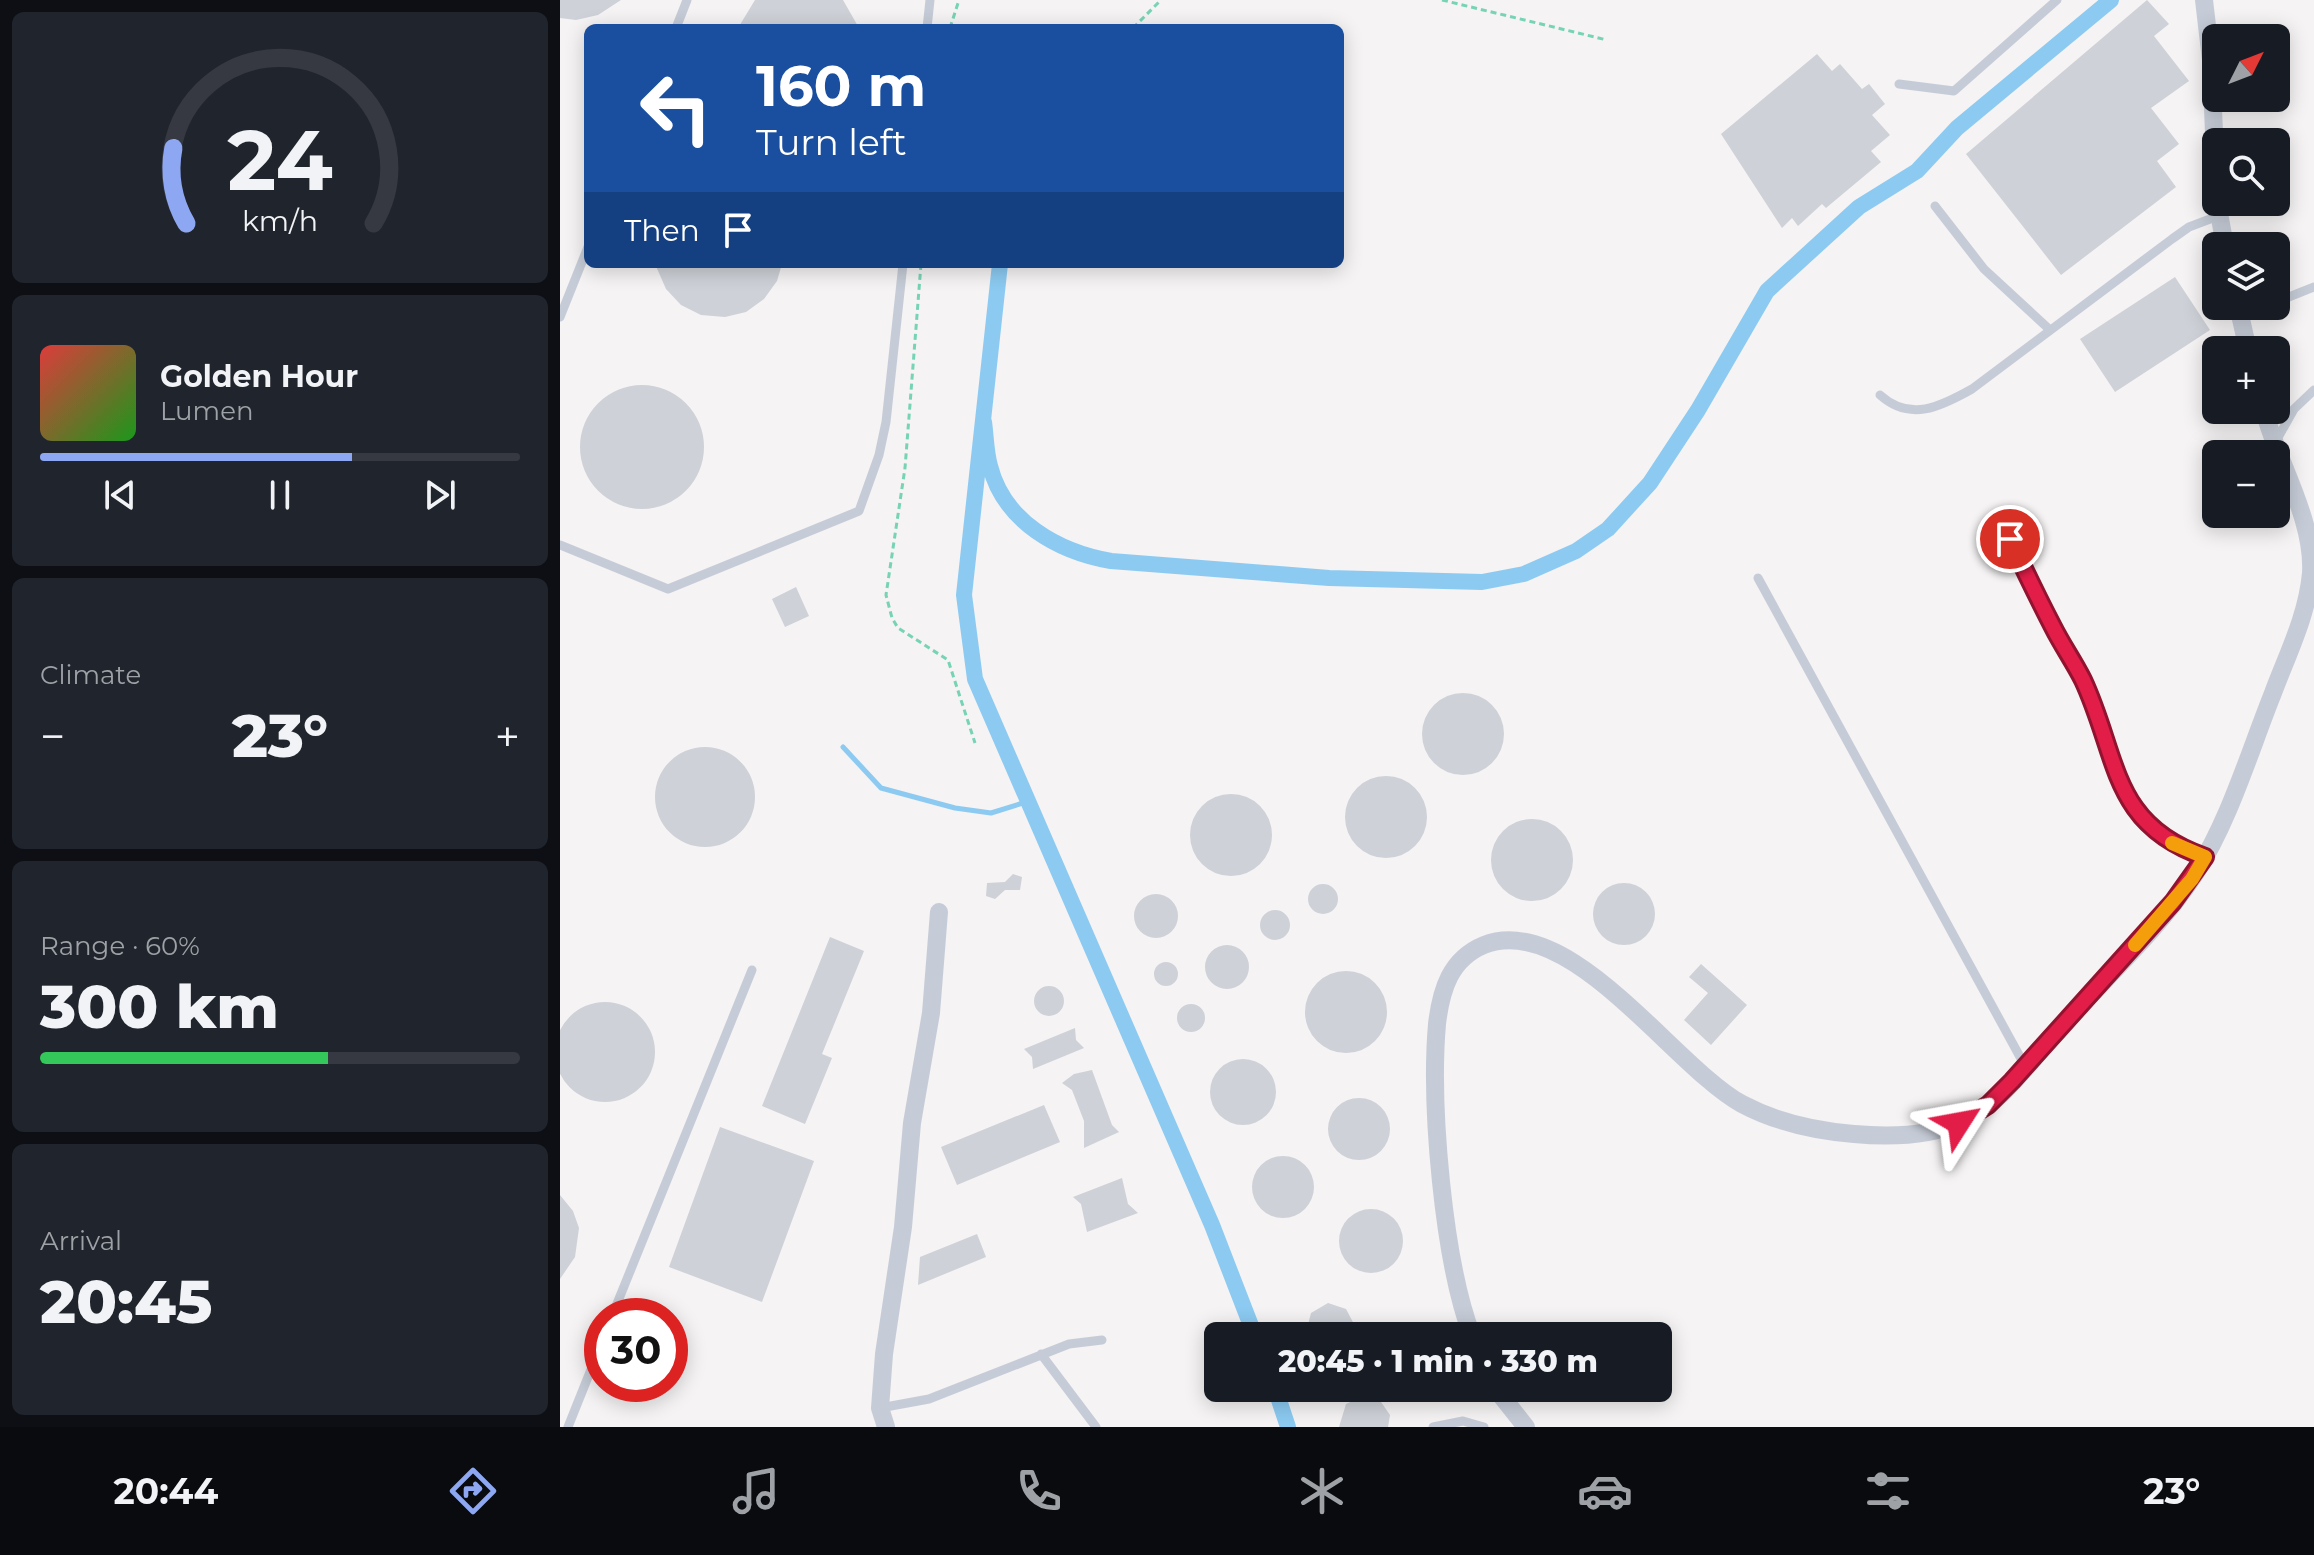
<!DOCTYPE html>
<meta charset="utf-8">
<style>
body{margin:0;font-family:Montserrat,sans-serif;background:#20242c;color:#f1f3f6;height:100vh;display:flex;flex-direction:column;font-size:30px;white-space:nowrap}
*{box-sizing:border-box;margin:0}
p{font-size:26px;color:#9ea1a6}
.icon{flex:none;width:44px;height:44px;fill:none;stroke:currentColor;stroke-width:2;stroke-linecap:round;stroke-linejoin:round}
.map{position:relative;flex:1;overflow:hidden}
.sheet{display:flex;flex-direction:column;gap:12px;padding:12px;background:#0d0f14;width:560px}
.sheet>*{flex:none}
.banner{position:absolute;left:24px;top:24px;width:760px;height:244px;border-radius:12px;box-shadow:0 4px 20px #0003;background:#1a4fa0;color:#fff;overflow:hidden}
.needle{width:52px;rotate:48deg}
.tools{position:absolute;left:1642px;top:24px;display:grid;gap:16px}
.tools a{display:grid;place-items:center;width:88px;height:88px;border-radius:12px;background:#171b24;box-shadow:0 4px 20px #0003;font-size:40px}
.speed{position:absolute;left:24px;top:1298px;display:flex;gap:16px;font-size:40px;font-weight:700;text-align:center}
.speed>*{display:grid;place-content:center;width:104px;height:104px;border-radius:50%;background:#171b24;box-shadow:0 4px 20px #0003;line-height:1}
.speed .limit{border:12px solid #d22;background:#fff;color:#111}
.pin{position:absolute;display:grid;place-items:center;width:68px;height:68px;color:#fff;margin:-34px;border:4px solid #fff;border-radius:50%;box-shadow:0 2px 8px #0007}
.me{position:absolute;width:88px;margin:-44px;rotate:56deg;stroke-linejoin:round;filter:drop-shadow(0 0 6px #0008)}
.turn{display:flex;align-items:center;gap:28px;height:168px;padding:0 40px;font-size:36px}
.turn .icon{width:104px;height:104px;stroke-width:2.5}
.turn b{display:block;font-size:56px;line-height:68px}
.then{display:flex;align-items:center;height:76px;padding:0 40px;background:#0003;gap:16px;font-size:30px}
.big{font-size:60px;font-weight:800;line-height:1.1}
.sheet .tile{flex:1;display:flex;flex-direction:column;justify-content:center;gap:12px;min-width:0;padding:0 28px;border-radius:12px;background:#20242c}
.sheet .dial{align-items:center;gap:0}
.dial svg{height:208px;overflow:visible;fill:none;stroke:#363941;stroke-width:7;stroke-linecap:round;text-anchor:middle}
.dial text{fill:#f1f3f6;stroke:none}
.song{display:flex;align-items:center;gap:24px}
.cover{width:96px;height:96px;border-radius:12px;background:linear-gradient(135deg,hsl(0 70% 55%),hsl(120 70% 35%))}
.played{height:8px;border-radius:4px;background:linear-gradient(90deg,#8da7f3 65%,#363941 65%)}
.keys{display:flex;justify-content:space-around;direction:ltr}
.heat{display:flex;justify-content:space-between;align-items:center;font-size:44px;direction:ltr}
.charge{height:12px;border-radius:6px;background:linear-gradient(90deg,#34c759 60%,#363941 0)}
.trip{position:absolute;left:644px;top:1322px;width:468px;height:80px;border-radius:12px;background:#171b24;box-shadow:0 4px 20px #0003;font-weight:800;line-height:80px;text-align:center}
.tabs{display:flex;height:128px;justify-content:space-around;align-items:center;background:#090b0e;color:#9ea1a6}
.tabs .icon{width:56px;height:56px}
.tabs .current{color:#8da7f3}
.tabs b{font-size:36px;color:#f1f3f6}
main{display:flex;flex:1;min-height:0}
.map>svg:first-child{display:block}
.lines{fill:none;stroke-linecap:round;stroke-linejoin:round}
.stream{stroke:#8ccaf1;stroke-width:5}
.canal{stroke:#8ccaf1;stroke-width:16}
.building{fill:#ced1d7}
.path{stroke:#76d3b6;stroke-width:3;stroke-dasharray:6 4;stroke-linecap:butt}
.service{stroke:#c6ccd7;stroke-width:9}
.minor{stroke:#c6ccd7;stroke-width:18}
.route-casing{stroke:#92132f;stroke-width:20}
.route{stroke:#e11d48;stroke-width:14}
.slow{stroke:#f59e0b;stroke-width:14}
</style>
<main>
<section class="sheet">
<div class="tile dial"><svg viewBox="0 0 100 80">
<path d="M14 69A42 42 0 1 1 86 69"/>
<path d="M14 69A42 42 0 0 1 9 40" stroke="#8da7f3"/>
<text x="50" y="56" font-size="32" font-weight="700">24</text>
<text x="50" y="72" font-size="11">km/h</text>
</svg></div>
<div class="tile">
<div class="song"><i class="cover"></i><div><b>Golden Hour</b><p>Lumen</p></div></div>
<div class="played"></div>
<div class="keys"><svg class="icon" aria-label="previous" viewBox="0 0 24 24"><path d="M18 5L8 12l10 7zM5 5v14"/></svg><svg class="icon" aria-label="pause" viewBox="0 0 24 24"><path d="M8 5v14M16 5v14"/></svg><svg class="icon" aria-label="next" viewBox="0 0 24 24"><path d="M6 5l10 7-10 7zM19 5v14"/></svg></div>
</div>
<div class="tile"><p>Climate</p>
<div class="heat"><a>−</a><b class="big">23°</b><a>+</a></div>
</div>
<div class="tile"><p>Range · 60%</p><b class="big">300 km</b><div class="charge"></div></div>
<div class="tile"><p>Arrival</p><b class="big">20:45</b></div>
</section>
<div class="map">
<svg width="1754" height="1427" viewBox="0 0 1754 1427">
<rect width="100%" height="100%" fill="#f5f3f3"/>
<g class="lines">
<path class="stream" d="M 283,747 L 321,788 L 395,808 L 431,813 L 466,802"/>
<path class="canal" d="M 440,264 L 404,595 L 415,679 L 652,1225 L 695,1336
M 424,422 C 426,436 426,452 430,466 C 444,522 499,552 551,561 L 769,578 L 922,582 L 964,574 L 1016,551 L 1048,529 L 1090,483 L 1138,410 L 1207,291 L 1299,207 L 1357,171 L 1397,128 L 1551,0
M 715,1388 L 728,1427"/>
</g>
<path class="building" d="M 0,0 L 61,0 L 38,15 L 16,20 L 0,18 Z
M 195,0 L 283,0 L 299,28 L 178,28 Z
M 1587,0 L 1609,24 L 1594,36 L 1629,81 L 1591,108 L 1619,144 L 1597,161 L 1616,187 L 1501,275 L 1406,154 Z
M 1257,54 L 1272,71 L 1280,64 L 1302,89 L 1309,84 L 1325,104 L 1312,115 L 1330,135 L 1311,151 L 1321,162 L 1266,208 L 1262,204 L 1238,226 L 1232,218 L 1222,228 L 1161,134 Z
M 95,264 L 222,264 L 217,281 L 204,299 L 186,312 L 165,317 L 141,315 L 121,305 L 106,289 Z
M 1615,277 L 1650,330 L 1555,392 L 1520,339 Z
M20 447a62 62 0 1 1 124 0a62 62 0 1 1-124 0Z
M 236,587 L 249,616 L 225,627 L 212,599 Z
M862 734a41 41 0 1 1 82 0a41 41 0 1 1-82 0Z
M95 797a50 50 0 1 1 100 0a50 50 0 1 1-100 0Z
M785 817a41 41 0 1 1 82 0a41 41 0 1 1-82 0Z
M630 835a41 41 0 1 1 82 0a41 41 0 1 1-82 0Z
M931 860a41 41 0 1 1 82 0a41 41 0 1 1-82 0Z
M 453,874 L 462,877 L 460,890 L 445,890 L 435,899 L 426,896 L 427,883 L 445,882 Z
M1033 914a31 31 0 1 1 62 0a31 31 0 1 1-62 0Z
M748 899a15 15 0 1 1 30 0a15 15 0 1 1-30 0Z
M574 916a22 22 0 1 1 44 0a22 22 0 1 1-44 0Z
M700 925a15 15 0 1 1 30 0a15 15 0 1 1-30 0Z
M 270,937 L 304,951 L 262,1054 L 272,1058 L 245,1124 L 202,1106 Z
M645 967a22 22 0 1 1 44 0a22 22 0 1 1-44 0Z
M594 974a12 12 0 1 1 24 0a12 12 0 1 1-24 0Z
M 1141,964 L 1187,1005 L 1151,1045 L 1124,1020 L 1148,993 L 1129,977 Z
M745 1012a41 41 0 1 1 82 0a41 41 0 1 1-82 0Z
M474 1001a15 15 0 1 1 30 0a15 15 0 1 1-30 0Z
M-5 1052a50 50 0 1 1 100 0a50 50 0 1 1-100 0Z
M617 1018a14 14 0 1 1 28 0a14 14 0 1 1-28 0Z
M 515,1028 L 516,1040 L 524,1048 L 473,1069 L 472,1057 L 464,1049 Z
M650 1092a33 33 0 1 1 66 0a33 33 0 1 1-66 0Z
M 532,1070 L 552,1125 L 559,1132 L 524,1148 L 524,1121 L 512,1090 L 502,1083 L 514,1074 Z
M768 1129a31 31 0 1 1 62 0a31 31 0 1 1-62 0Z
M 484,1105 L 500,1142 L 397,1185 L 381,1147 Z
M 160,1127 L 254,1161 L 202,1302 L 109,1267 Z
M692 1187a31 31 0 1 1 62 0a31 31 0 1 1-62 0Z
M 562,1178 L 568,1204 L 578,1213 L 527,1232 L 521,1204 L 513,1197 Z
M 0,1195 L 13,1211 L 19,1228 L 15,1257 L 0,1279 Z
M779 1241a32 32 0 1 1 64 0a32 32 0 1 1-64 0Z
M 417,1234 L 426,1257 L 358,1285 L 360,1257 Z
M 768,1303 L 786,1309 L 795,1326 L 794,1336 L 745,1336 L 751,1313 Z
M 803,1396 L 821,1402 L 830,1415 L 828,1427 L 779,1427 L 786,1404 Z"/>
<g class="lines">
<path class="path" d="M 882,0 L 1047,40
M 390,28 L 399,0
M 573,28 L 601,0
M 361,264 L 345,468 L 326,595 L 332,618 L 338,628 L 388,660 L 415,743"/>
<path class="service" d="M 116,28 L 127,0
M 367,28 L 370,0
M 1339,84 L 1394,91 L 1497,0
M 1375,206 L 1424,269 L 1489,329
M 1716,302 L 1754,287
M 0,317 L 28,247
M 1680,317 L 1707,306
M 1320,395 C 1350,422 1380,407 1412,389 L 1612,239 L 1629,227 L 1658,216
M 1716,441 L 1734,409 L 1754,390
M 1450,539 C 1474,589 1502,636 1525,686 C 1537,710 1541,736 1550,761 C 1566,808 1600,841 1645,857
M 0,545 L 108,589 L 299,511 L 319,455 L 326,422 L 343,264
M 1198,578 L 1465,1066
M 52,1316 L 192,970
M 481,1354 L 536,1427
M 320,1408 L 369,1399 L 509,1344 L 542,1340
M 8,1427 L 42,1342
M 873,1427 L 903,1421 L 924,1427"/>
<path class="minor" d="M 1644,0 L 1651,60 L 1656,181
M 1657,202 L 1665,246
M 1678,306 L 1688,350
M 912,1336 C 883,1260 870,1105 877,1024 C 881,990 890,959 924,945 C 1010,911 1114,1067 1182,1104 C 1216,1122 1257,1131 1294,1134 C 1328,1137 1370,1136 1401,1122 C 1441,1105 1470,1061 1498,1030 C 1541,982 1600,928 1635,874 C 1670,819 1689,753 1713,693 C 1728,653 1747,616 1751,573 C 1754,518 1717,462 1704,410
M 935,1388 L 966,1427
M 326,1427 L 320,1408 L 324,1354 L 343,1227 L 352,1123 L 371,1013 L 379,912"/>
</g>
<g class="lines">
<defs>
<path id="route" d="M 1399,1123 L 1428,1105 L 1452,1081 L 1613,902 L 1645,857 C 1550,824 1559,757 1523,680 C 1514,662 1502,645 1493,627 C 1478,598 1464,569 1450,539"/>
</defs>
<use href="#route" class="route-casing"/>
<use href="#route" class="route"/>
<path class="slow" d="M 1575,945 L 1632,879 L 1645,857 L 1612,843"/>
</g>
</svg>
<div class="tools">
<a><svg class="needle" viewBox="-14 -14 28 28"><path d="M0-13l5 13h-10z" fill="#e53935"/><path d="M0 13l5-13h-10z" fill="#9ea1a6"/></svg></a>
<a><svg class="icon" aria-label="search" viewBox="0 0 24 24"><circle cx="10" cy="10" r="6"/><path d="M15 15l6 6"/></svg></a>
<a><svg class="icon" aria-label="layers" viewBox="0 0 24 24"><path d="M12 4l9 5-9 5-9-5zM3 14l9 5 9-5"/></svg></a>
<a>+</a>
<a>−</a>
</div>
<div class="speed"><div class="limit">30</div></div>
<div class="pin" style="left:1450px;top:539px;background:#d93025"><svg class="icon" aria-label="arrive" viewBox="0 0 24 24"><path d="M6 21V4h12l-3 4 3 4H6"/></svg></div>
<svg class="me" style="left:1399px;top:1123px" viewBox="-20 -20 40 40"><path d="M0-17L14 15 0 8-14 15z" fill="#e11d48" stroke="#fff" stroke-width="4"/></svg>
<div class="trip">20:45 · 1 min · 330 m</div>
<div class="banner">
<div class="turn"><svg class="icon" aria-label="left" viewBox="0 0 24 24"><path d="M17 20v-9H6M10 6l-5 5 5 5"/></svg><div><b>160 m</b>Turn left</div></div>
<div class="then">Then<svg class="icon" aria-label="arrive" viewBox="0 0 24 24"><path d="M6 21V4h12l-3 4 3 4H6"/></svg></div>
</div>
</div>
</main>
<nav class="tabs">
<b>20:44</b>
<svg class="icon current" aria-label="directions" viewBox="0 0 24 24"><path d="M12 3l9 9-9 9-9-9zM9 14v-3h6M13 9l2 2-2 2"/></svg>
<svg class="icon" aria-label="music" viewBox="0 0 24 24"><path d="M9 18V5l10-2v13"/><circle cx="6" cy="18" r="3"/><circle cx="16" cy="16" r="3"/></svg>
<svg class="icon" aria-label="phone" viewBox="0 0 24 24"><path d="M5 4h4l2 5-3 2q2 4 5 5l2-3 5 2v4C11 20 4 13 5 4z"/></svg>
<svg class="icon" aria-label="climate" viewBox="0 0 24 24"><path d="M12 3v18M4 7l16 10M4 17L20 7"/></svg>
<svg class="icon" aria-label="car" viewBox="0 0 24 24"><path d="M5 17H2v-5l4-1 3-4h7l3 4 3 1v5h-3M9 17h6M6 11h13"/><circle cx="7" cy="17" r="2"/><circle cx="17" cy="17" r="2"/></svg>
<svg class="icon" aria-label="filters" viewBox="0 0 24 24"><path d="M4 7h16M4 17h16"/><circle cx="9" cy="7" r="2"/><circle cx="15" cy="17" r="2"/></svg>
<b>23°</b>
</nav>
